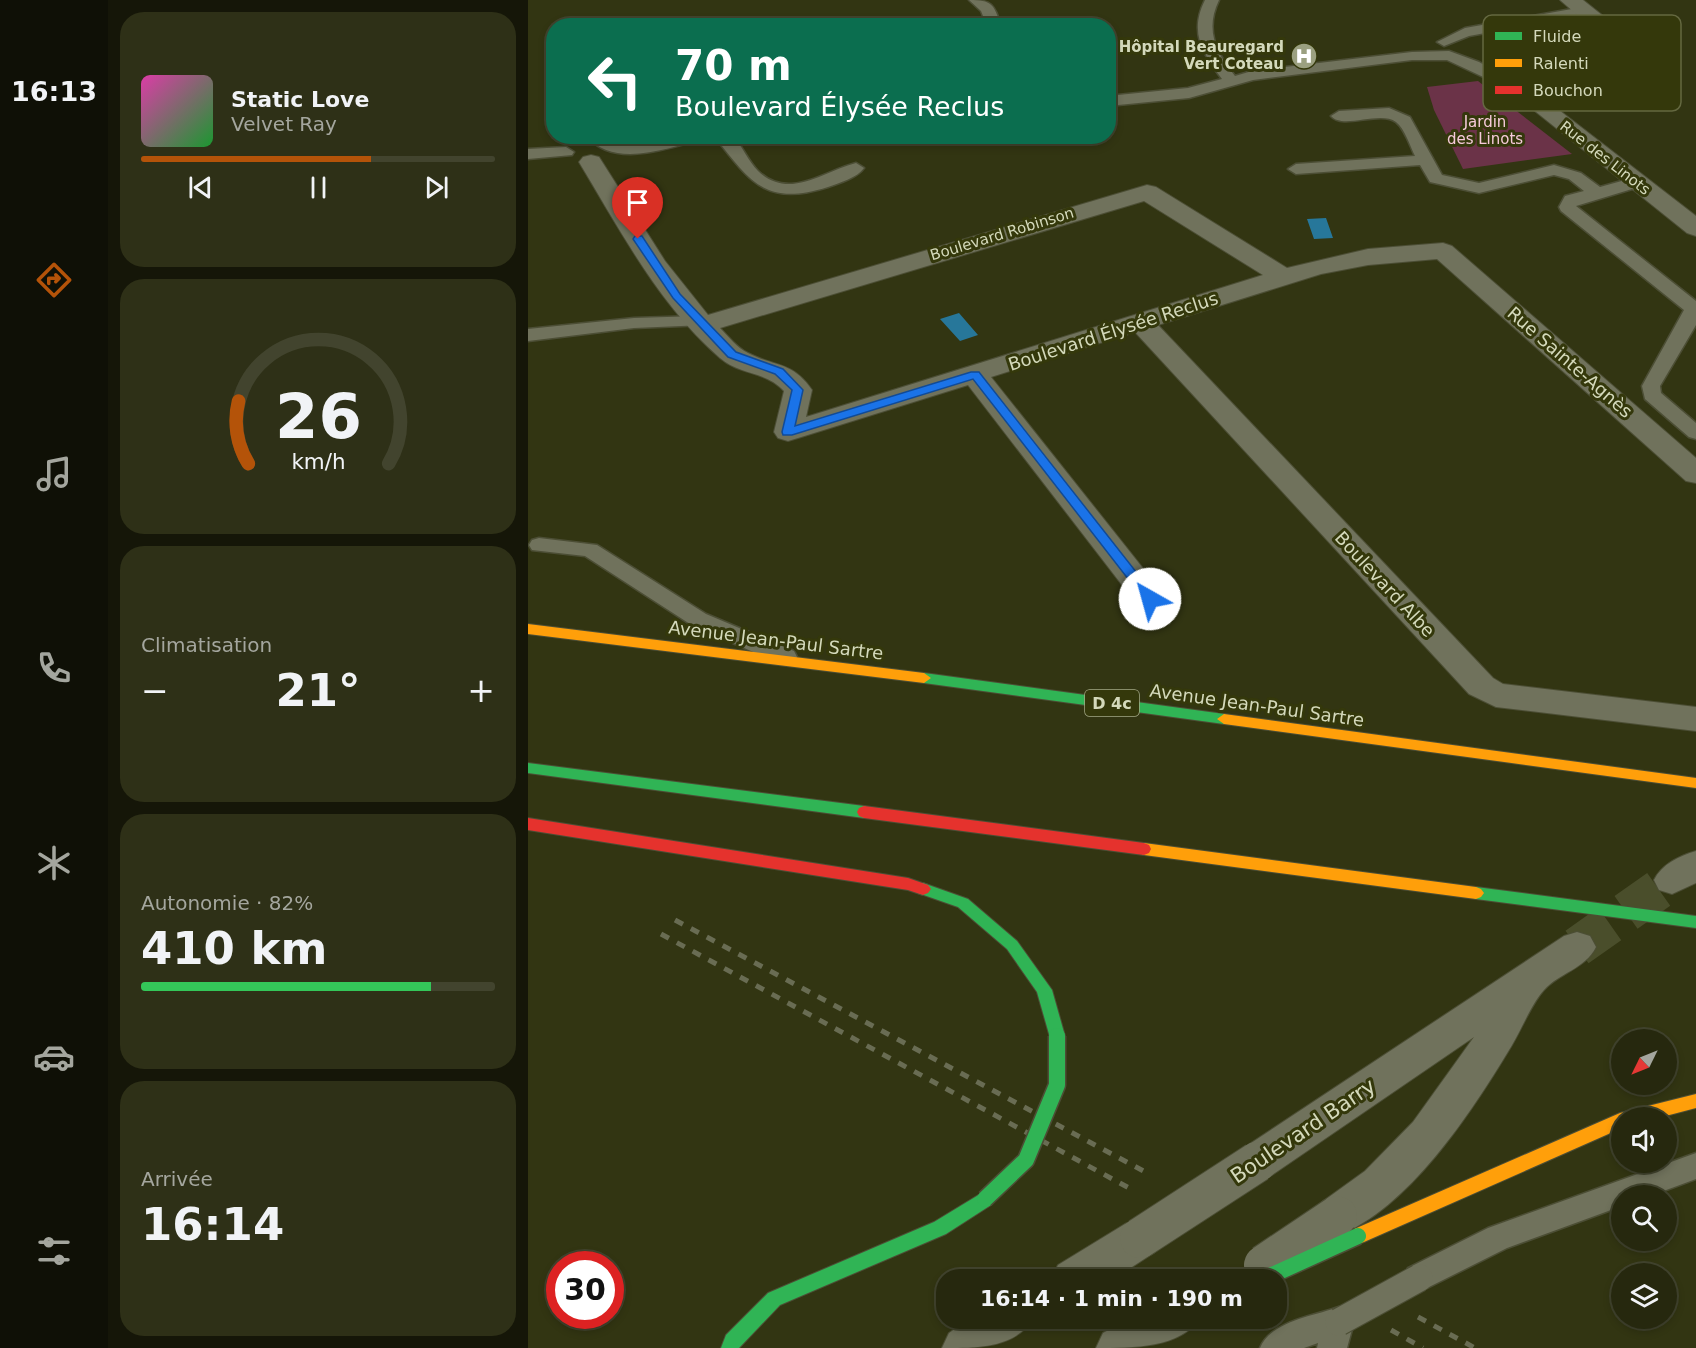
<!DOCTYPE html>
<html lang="fr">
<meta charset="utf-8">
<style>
body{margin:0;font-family:"DejaVu Sans",sans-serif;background:#2e3017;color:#f1f3f6;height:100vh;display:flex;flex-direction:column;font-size:22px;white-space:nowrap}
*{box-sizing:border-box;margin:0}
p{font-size:20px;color:#a4a69e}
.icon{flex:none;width:33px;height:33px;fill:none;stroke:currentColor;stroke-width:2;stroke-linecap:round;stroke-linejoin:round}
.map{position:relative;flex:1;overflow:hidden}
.details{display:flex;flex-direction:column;gap:12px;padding:12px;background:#151608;width:420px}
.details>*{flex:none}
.banner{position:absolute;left:18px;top:18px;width:570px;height:126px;border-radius:24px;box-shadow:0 3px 9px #0003,0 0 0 2px #42442e;background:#0b6e4f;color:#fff;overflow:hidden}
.needle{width:39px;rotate:227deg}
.fabs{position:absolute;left:1083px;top:1029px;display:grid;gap:12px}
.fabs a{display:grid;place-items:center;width:66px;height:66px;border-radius:50%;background:#26280e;box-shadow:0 3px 9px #0003,0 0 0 2px #42442e;font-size:30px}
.speed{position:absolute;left:18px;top:1251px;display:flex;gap:12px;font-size:30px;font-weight:700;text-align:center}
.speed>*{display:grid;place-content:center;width:78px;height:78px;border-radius:50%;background:#26280e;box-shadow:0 3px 9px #0003,0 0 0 2px #42442e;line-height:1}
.speed .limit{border:9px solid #d22;background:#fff;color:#111}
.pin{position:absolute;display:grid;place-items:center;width:51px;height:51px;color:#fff;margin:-62px -26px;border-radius:50% 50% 50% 0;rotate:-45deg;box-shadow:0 0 6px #0007}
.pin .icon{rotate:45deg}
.me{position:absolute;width:66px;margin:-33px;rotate:322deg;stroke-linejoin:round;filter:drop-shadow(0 0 4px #0008)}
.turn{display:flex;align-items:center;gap:21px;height:126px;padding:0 30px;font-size:27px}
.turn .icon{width:78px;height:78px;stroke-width:2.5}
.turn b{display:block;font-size:42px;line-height:51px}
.big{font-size:45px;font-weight:700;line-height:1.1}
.details .card{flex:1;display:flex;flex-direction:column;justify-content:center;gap:9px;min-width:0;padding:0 21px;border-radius:24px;background:#2e3017}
.details .dial{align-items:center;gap:0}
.dial svg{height:156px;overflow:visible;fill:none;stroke:#42442e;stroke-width:7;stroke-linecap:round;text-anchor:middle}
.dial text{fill:#f1f3f6;stroke:none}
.song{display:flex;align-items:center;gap:18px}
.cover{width:72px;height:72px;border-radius:9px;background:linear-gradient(135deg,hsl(320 70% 55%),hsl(130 70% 35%))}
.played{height:6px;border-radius:3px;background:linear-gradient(90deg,#b45309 65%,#42442e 65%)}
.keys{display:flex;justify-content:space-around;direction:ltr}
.heat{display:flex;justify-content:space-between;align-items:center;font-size:33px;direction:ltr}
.charge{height:9px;border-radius:4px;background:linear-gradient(90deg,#34c759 82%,#42442e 0)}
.trip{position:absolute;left:408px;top:1269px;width:351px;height:60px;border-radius:24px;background:#26280e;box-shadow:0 3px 9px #0003,0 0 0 2px #42442e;font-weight:700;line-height:60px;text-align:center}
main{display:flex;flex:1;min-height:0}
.menu{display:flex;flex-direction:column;width:108px;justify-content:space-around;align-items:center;background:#0f1006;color:#a4a69e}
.menu .icon{width:42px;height:42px}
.menu .selected{color:#b45309}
.menu b{font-size:27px;color:#f1f3f6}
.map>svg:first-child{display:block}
.green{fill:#6b3348}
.water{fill:#27779a}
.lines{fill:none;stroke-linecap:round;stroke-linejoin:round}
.street-tunnel{stroke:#4a4e2b;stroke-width:40;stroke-dasharray:40 20;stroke-linecap:butt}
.lane-casing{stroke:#4c4e35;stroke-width:3}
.street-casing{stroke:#4c4e35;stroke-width:2}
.fast-casing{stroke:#4c4e35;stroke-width:2}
.slow-casing{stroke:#4c4e35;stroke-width:2}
.jam-casing{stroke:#4c4e35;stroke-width:2}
.lane{fill:#70725c;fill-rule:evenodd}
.street{fill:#70725c;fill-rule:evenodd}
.fast{fill:#30b455;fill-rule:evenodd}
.slow{fill:#ff9f0a;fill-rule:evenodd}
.jam{fill:#e5322d;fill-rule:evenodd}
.rail{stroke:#696c53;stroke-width:5;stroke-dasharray:9 9;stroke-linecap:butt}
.lane-bridge-casing{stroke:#4c4e35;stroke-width:29;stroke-linecap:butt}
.street-bridge-casing{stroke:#4c4e35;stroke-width:42;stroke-linecap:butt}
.fast-bridge-casing{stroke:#4c4e35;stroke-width:19;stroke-linecap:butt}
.lane-bridge{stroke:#70725c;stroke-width:27}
.street-bridge{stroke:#70725c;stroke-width:40}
.fast-bridge{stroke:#30b455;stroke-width:16}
.route{fill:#1a73e8;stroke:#114b97;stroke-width:1.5}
.labels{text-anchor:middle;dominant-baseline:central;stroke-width:6;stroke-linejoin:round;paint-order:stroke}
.far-poi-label{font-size:15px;font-weight:bold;fill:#d4d9bb;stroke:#34380b;text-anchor:end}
.far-park-label{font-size:15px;fill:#f6cada;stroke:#34380b}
.far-street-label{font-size:15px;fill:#d4d9bb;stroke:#34380b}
.shield{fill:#34380b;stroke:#a4a986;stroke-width:1.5}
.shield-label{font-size:16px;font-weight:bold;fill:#d4d9bb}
.street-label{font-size:18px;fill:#d4d9bb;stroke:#34380b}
.near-street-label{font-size:21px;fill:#d4d9bb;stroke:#34380b}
.key{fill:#34380b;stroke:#646840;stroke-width:1.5}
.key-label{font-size:16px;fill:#d4d9bb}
</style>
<main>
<nav class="menu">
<b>16:13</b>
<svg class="icon selected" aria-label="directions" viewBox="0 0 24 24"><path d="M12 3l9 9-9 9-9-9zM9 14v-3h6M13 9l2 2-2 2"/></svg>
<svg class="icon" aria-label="music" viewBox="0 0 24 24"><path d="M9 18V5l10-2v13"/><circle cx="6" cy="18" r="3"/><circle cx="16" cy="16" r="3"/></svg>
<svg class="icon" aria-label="phone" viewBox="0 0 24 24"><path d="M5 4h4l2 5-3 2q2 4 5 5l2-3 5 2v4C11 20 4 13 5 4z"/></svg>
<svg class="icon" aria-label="climate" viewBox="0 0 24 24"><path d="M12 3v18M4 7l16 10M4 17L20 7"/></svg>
<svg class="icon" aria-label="car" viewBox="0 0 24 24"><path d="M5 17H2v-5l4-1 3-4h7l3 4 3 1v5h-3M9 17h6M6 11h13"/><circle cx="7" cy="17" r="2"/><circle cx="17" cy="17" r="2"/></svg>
<svg class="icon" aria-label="filters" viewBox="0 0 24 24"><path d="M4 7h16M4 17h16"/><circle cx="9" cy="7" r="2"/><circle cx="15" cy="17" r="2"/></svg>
</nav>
<section class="details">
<div class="card">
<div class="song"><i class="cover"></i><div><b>Static Love</b><p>Velvet Ray</p></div></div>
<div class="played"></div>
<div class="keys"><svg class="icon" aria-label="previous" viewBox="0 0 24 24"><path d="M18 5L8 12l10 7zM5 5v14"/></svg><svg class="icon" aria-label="pause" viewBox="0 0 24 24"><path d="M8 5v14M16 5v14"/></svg><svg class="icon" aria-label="next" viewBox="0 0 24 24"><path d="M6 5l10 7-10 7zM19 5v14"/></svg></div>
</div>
<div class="card dial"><svg viewBox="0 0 100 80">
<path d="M14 69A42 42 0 1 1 86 69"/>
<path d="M14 69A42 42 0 0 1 9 37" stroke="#b45309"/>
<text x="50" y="56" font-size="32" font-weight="700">26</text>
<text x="50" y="72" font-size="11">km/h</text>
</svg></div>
<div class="card"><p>Climatisation</p>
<div class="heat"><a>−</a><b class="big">21°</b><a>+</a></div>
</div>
<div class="card"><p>Autonomie · 82%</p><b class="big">410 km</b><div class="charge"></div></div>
<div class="card"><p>Arrivée</p><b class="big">16:14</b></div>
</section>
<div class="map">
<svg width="1168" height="1348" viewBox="0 0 1168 1348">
<rect width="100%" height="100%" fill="#323512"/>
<path class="green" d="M 950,81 L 1044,154 L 935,169 L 906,110 L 899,87 Z"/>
<path class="water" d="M 798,218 L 805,238 L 786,239 L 779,219 Z
M 431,313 L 450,335 L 432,341 L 412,319 Z"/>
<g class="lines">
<path class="street-tunnel" d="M 1049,947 L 1144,880"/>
<defs>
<path id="lane" d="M 441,0 C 464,0 466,4 473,26 L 459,26 L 453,11 Z
M 677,0 L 691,0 C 677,29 687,52 707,76 L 724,71 L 884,52 L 921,51 L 951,62 L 996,87 L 988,92 L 983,90 L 919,60 L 884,60 L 725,80 L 661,98 L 580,106 L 580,96 L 660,88 L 694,79 C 674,53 661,32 677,0 Z
M 1055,7 L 1060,8 L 1062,11 L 1060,14 L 941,36 L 916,46 L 909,42 L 937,28 Z
M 861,108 L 882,117 L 914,175 L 951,183 L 1026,165 L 1053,173 L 1072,187 L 1108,177 L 1114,178 L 1116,182 L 1114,186 L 1048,206 L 1168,301 L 1168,325 L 1132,386 L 1133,393 L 1168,423 L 1168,439 L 1161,437 L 1117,399 L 1114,386 L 1156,310 L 1033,211 L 1031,207 L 1037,196 L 1056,191 L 1041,179 L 1026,175 L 951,193 L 902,182 L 892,165 L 768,174 L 760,169 L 768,164 L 887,156 C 882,146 877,129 868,122 C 852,110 815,130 803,116 L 811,111 Z
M 59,136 L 78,136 L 86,143 L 112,143 L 144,136 L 177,136 L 175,139 C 141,148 85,169 59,136 Z
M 186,136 L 205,136 C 215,147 220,161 230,171 C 261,201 296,171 328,163 L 336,168 C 329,178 311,183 300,187 C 236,207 222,181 186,136 Z
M 38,147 L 46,152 L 44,155 L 0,159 L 0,149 Z
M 171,316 L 180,321 L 177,325 L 106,328 L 0,341 L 0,329 L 106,318 Z
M 11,538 L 69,545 L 178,614 L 266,651 L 269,657 L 266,663 L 258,665 L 250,663 L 162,624 L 57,556 L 4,550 L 1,545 L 4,540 Z
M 1168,1153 L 1168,1179 L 1122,1196 L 1094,1196 L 1094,1206 L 979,1248 L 891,1292 L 880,1288 L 876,1278 L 880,1268 L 960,1228 Z
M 811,1307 L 822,1312 L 826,1322 L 819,1348 L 789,1348 L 790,1343 L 776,1348 L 732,1348 C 743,1321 786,1316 811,1307 Z"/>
<path id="street" d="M 1032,0 L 1055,0 L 1109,43 L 1112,48 L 1107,65 L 1005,90 L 1168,216 L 1168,236 L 1159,233 L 977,87 L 980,82 L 1089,56 L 1090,50 Z
M 63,155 L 71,157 L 137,261 L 180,315 L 619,185 L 628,187 L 759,268 L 840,249 L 915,243 L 924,246 L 1168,458 L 1168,483 L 1158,481 L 909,259 L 840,265 L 793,274 L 630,325 L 965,678 L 975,684 L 1168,707 L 1168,731 L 968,707 L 941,694 L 607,332 L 463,377 L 633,591 L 638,599 L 633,607 L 622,610 L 611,607 L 440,385 L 270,438 L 260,441 L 250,438 L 246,432 L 256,391 C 238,371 211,375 192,358 C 131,305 92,230 51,162 L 55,157 ZM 616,201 L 735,275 L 278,417 L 284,390 C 264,361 247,367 220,353 C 209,348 201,337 192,328 Z
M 1168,851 L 1168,883 L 1144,894 L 1131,890 L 1126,880 C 1134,864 1151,856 1168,851 Z
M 1049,932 L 1062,936 L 1068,947 C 1057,969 1031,973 1016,990 C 1003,1004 992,1033 981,1050 C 943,1113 880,1209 809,1236 L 794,1230 L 788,1216 L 794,1202 L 837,1171 L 885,1122 L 946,1037 L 744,1175 L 729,1181 L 714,1175 L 708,1162 L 714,1149 L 1036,936 Z
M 612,1218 L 627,1224 L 634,1238 L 627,1252 L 584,1280 L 523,1280 L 530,1265 L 597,1224 Z
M 443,1318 L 505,1318 C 488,1348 450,1348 414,1348 L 421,1333 Z
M 603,1318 L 671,1318 C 654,1348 604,1348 568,1348 L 575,1333 Z"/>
<path id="fast" d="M 396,673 L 696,714 L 703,719 L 696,724 L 396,683 L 389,678 Z
M 0,763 L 336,806 L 341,808 L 343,812 L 341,816 L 336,818 L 0,773 Z
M 395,883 L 440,899 L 489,941 L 524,990 L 537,1036 L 535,1041 L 529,1043 L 523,1041 L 509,992 L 479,949 L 430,907 L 390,893 L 387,889 L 390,885 Z
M 948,887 L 1168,916 L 1168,928 L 948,899 L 943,897 L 940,893 L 943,889 Z
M 457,1191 L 463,1193 L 466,1199 L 463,1205 L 418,1234 L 252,1305 L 211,1348 L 193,1348 L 198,1335 L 240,1293 L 406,1222 Z"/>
<path id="slow" d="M 0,624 L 396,673 L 403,678 L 396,683 L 0,634 Z
M 696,714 L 1168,778 L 1168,788 L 696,724 L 689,719 Z
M 616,843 L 948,887 L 953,889 L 956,893 L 953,897 L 948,899 L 616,855 L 611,853 L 609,849 L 611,845 Z
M 1168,1094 L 1168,1108 L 1130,1118 L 1094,1118 L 1094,1128 L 836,1242 L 830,1244 L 824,1242 L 821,1236 L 824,1230 L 1092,1113 Z"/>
<path id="jam" d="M 336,806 L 616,843 L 621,845 L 623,849 L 621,853 L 616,855 L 336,818 L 331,816 L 329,812 L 331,808 Z
M 0,818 L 380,878 L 400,885 L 403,889 L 400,893 L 395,895 L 380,890 L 0,830 Z"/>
</defs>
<use href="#lane" class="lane-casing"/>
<use href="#street" class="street-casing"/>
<use href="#fast" class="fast-casing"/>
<use href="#slow" class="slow-casing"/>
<use href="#jam" class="jam-casing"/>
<use href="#lane" class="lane"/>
<use href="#street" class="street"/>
<use href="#fast" class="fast"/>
<use href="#slow" class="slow"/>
<use href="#jam" class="jam"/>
<path class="rail" d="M 147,920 L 621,1174
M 133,934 L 601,1188
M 890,1317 L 947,1348
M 863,1330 L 895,1348"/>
<defs>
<path id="lane-bridge" d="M 811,1322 L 891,1278"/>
<path id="street-bridge" d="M 612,1238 L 729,1162
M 736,1265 L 809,1216"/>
<path id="fast-bridge" d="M 457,1199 L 498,1160 L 529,1085 L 529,1036
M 733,1280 L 830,1236"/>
</defs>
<use href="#lane-bridge" class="lane-bridge-casing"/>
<use href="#street-bridge" class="street-bridge-casing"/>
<use href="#fast-bridge" class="fast-bridge-casing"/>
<use href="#lane-bridge" class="lane-bridge"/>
<use href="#street-bridge" class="street-bridge"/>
<use href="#fast-bridge" class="fast-bridge"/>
</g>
<path class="route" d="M 107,236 L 114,236 L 152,294 L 208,352 L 255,369 L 275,390 L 267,426 L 443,372 L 451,372 L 627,596 L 627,602 L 618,602 L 445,379 L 264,435 L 255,435 L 254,432 L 264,390 L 247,374 L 200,357 L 145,298 L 105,239 Z"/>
<defs>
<symbol id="hospital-disc" viewBox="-11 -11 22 22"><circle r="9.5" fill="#9ba080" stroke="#34380b"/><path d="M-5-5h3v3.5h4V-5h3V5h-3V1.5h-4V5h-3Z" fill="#fff"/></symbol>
</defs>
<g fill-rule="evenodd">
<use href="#hospital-disc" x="761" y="41" width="30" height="30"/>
</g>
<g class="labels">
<g class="far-poi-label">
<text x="756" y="47">Hôpital Beauregard<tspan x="756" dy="17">Vert Coteau</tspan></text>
</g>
<g class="far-park-label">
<text x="957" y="122">Jardin<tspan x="957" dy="17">des Linots</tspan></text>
</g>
<g class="far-street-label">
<text transform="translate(1077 158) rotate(38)">Rue des Linots</text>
<text transform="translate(474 234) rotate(-17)">Boulevard Robinson</text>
</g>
<rect class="shield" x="557" y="690" width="54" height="26" rx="4.5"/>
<g class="shield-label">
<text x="584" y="703">D 4c</text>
</g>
<g class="street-label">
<text transform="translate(585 331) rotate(-18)">Boulevard Élysée Reclus</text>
<text transform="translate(1042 362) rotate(41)">Rue Sainte-Agnès</text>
<text transform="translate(857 584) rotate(47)">Boulevard Albe</text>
<text transform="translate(248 640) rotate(7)">Avenue Jean-Paul Sartre</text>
<text transform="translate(729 705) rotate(8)">Avenue Jean-Paul Sartre</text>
</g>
<g class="near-street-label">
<text transform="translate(775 1131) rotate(-34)">Boulevard Barry</text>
</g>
</g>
<rect x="955" y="15" width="198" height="96" rx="9" class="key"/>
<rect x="967" y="32" width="27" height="8" fill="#30b455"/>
<rect x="967" y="59" width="27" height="8" fill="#ff9f0a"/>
<rect x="967" y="86" width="27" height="8" fill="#e5322d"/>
<g class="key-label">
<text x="1005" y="42">Fluide</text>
<text x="1005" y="69">Ralenti</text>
<text x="1005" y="96">Bouchon</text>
</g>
</svg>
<div class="fabs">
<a><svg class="needle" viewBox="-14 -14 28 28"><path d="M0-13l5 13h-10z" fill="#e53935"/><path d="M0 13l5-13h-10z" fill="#a4a69e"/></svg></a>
<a><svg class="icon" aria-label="sound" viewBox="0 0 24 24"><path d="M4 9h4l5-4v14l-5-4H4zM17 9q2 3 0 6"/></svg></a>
<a><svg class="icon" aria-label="search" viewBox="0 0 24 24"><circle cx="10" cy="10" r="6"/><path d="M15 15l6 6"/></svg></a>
<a><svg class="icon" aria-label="layers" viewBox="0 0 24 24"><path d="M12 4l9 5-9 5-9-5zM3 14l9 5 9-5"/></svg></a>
</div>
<div class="speed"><div class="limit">30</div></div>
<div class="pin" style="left:110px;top:239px;background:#d93025"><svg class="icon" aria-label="arrive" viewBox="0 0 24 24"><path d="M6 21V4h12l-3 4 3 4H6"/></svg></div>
<svg class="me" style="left:622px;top:599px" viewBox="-20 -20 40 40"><circle r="19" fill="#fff"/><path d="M0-13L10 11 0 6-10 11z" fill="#1a73e8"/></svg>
<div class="trip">16:14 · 1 min · 190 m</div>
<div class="banner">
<div class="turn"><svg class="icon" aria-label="left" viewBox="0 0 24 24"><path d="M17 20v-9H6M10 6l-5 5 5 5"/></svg><div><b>70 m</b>Boulevard Élysée Reclus</div></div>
</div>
</div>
</main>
